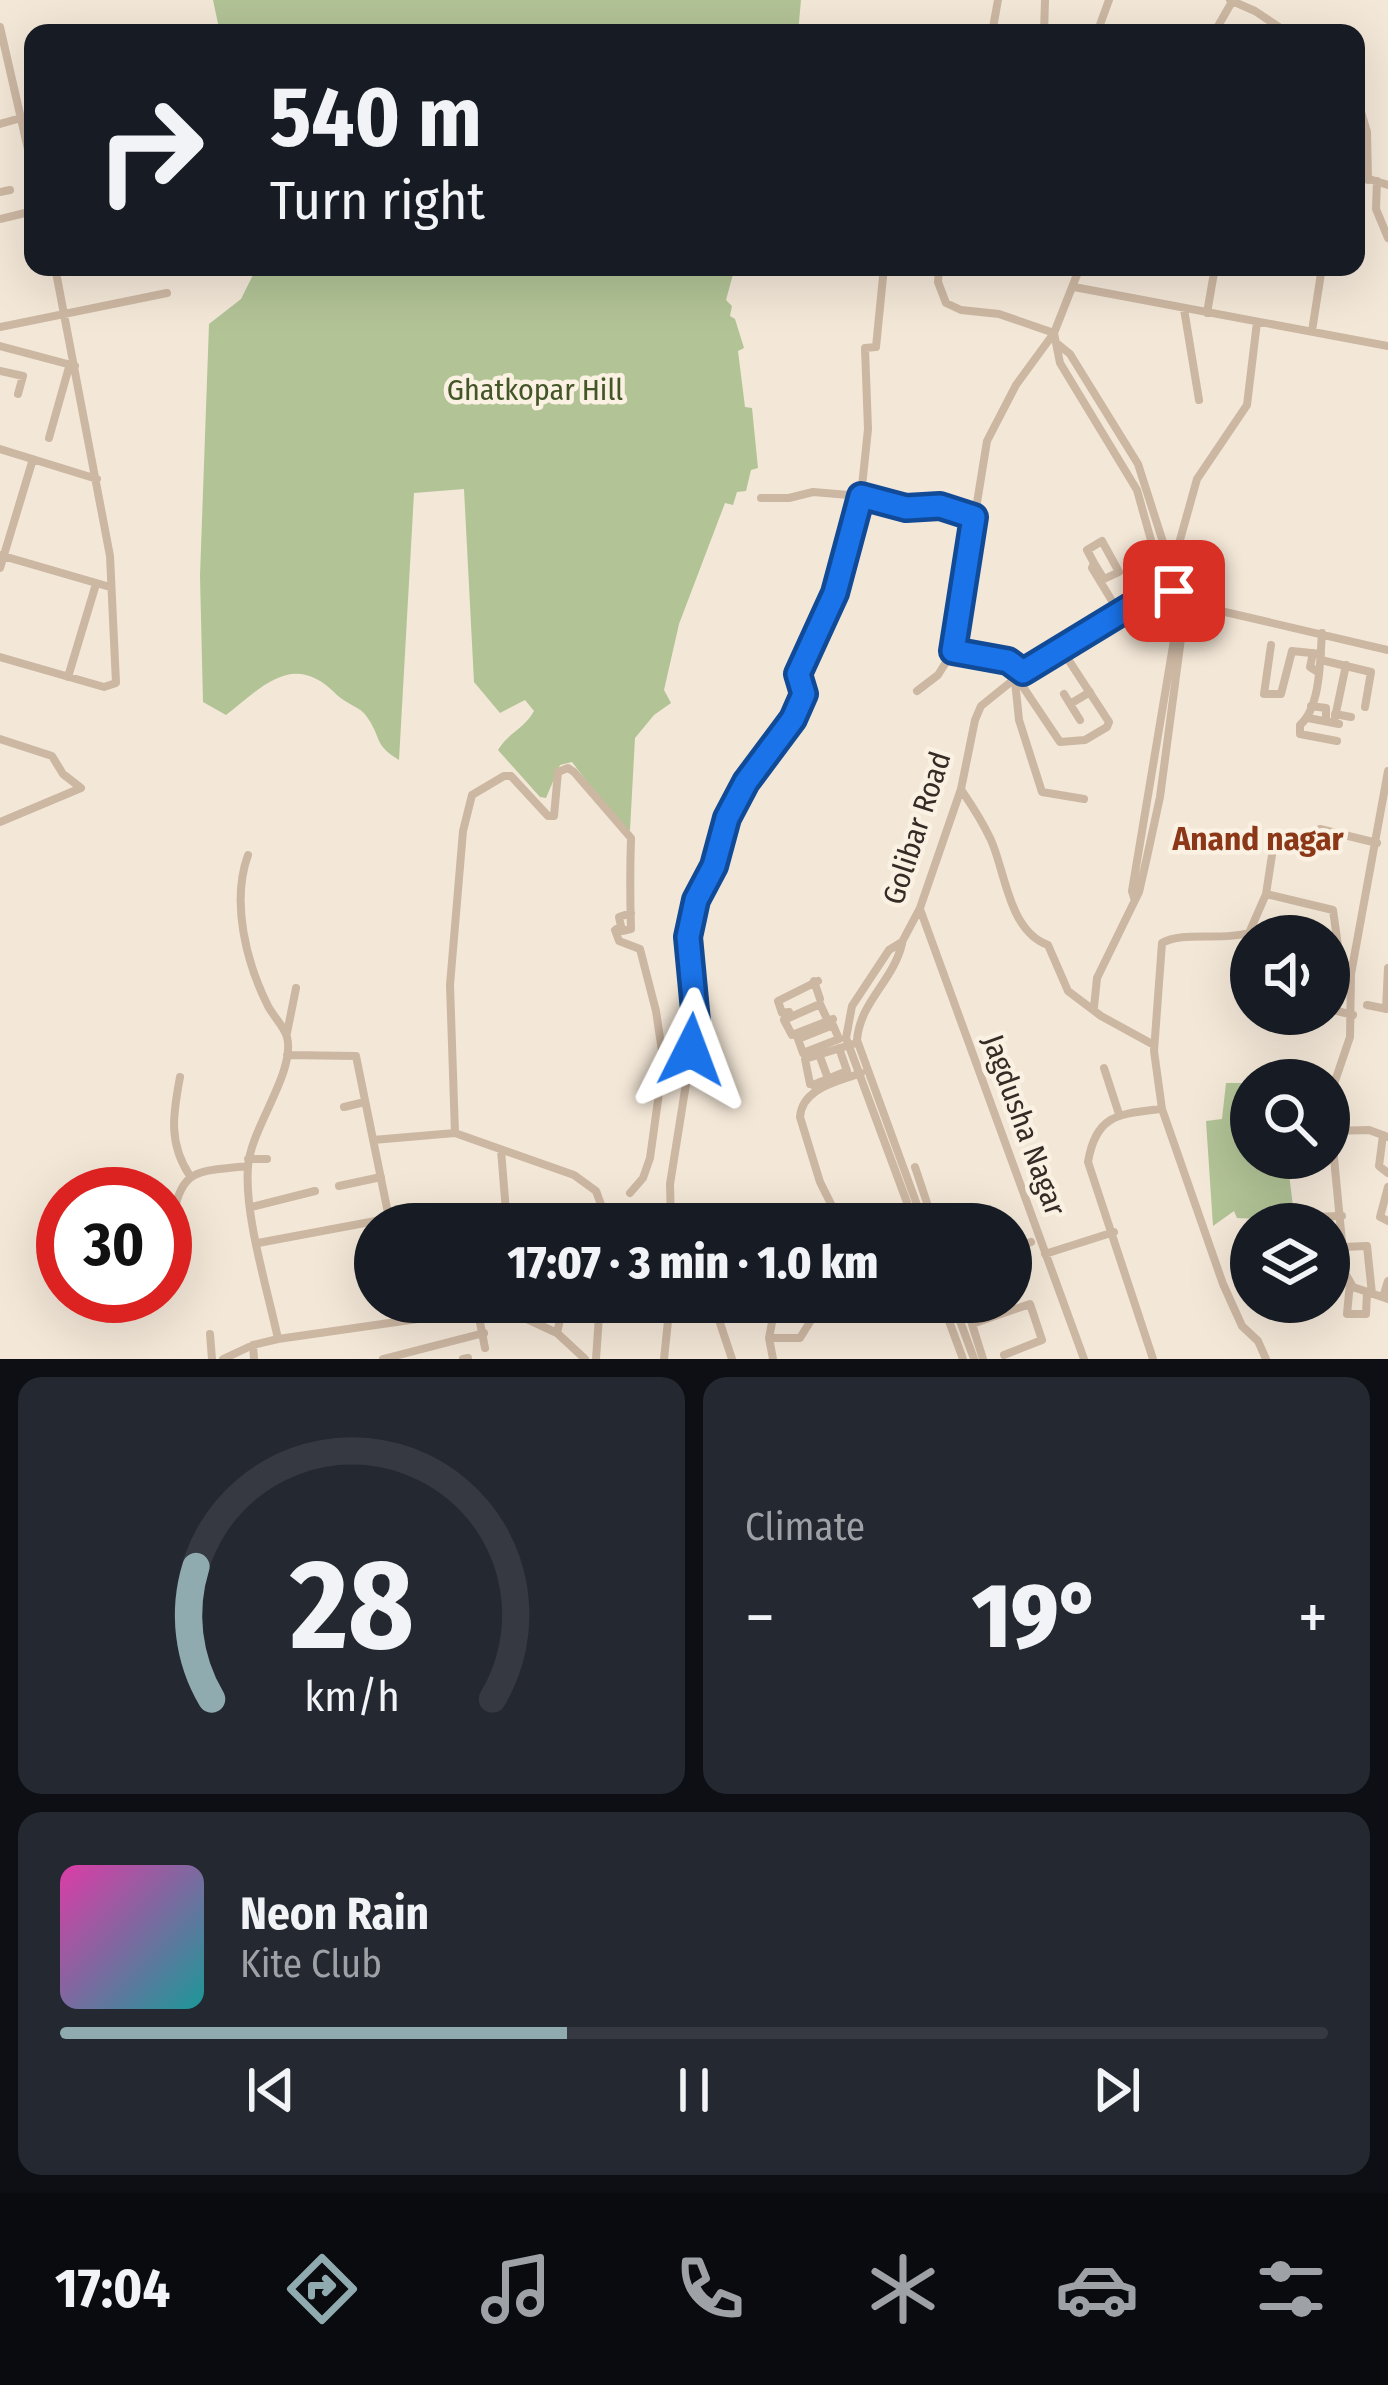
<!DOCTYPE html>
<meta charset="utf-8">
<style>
body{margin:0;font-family:"Fira Sans Condensed",sans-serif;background:#242831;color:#f1f3f6;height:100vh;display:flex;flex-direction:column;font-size:45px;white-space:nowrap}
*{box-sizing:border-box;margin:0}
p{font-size:39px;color:#9ea1a6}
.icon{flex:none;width:66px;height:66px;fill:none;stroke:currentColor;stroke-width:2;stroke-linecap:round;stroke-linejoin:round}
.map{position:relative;height:1359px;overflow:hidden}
.sheet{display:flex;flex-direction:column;gap:18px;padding:18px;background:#0d0f14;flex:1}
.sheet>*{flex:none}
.guide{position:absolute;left:24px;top:24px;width:1341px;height:252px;border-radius:24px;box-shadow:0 12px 48px #0002;background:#171b24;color:#f1f3f6;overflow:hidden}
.fabs{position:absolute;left:1230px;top:915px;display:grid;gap:24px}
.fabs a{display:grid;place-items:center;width:120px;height:120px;border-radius:50%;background:#171b24;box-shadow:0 12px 48px #0002;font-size:60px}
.speed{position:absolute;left:36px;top:1167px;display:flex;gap:24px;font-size:60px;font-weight:700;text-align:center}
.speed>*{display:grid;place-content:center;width:156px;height:156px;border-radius:50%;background:#171b24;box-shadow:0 12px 48px #0002;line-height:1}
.speed .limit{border:18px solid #d22;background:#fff;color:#111}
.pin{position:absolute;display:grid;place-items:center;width:102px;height:102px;color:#fff;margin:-51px;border-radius:24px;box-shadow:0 6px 18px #0006}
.me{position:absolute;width:132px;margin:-66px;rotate:3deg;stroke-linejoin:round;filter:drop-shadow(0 0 9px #0008)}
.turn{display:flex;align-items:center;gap:42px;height:252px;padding:0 48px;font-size:54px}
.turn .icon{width:156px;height:156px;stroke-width:2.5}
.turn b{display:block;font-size:84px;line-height:102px}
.big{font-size:90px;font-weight:800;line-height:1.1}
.sheet .widget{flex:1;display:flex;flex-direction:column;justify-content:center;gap:18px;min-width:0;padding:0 42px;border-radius:24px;background:#242831}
.sheet .dial{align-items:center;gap:0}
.dial svg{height:312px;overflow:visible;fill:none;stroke:#363941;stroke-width:7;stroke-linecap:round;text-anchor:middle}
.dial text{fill:#f1f3f6;stroke:none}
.song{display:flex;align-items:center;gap:36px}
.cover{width:144px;height:144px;border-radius:18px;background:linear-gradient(135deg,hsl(320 70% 55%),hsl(180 70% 35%))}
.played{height:12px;border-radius:6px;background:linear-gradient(90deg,#8fabb0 40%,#363941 40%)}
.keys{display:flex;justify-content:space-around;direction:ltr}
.heat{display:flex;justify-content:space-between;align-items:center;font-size:66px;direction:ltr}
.sheet .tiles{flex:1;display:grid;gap:18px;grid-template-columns:1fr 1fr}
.widget:last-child{grid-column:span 2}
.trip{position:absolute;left:354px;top:1203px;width:678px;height:120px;border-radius:60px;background:#171b24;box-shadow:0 12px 48px #0002;font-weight:800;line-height:120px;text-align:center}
.tab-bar{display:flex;height:192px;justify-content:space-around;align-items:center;background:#090b0e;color:#9ea1a6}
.tab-bar .icon{width:84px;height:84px}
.tab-bar .on{color:#8fabb0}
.tab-bar b{font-size:54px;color:#f1f3f6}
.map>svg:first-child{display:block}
.green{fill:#b2c396}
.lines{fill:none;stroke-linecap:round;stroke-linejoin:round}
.minor{stroke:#ccb7a2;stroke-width:8}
.route-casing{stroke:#114b97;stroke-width:30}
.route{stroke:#1a73e8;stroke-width:21}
.labels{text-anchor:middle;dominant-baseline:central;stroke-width:9;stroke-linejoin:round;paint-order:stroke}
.park-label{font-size:30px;fill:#435627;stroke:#faf1e3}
.street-label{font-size:30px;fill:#362b25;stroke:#faf1e3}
.neighbourhood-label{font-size:33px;font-weight:bold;fill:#8b3718;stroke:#faf1e3}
</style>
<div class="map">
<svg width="1388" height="1359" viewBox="0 0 1388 1359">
<rect width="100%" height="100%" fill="#f3e7d7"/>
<path class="green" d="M 213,0 L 801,0 L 798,33 L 220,33 Z
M 257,267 L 735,267 L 726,300 L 732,306 L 730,316 L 735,319 L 744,348 L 738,351 L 745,407 L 752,408 L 758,468 L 751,470 L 746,491 L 737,492 L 733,505 L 725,503 L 679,624 L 664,690 L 671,703 L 654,715 L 635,738 L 630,830 L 623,829 L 572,762 L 560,765 L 546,798 L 540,797 L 498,750 C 508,733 525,728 534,711 L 525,700 L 500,713 L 474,682 L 464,489 L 414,493 L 399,760 C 373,744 382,738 367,717 C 361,707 346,704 337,695 C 294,650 263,686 226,715 L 203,702 L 200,576 L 209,324 L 241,299 Z
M 1226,1083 L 1251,1083 L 1251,1158 L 1287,1158 L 1294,1214 L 1259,1219 L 1237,1218 L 1234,1211 L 1213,1226 L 1206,1121 L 1222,1119 Z"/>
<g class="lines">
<path class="minor" d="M 1230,0 L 1255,11 L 1288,33
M 0,27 L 33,171
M 992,33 L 998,0
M 1044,33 L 1045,0
M 1097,33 L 1109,0
M 1214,33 L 1233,0
M 1356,95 L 1367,132 L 1368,180
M 0,124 L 21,118
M 1356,175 L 1388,185
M 1377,181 L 1376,209 L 1388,238
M 0,192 L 10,190
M 0,219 L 33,211
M 939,267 L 938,282 L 946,303 L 961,310 L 999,314 L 1054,333 L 1060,363 L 1137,490 L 1163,583 L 1170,594
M 1074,287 L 1388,346
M 1184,309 L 1199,400
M 1207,313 L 1215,267
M 0,327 L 167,293
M 1312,331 L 1322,267
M 1059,345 L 1070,354 L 1138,464 L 1178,589
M 0,346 L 75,366
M 0,371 L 23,376 L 18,394
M 49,438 L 69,367
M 0,449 L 97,479
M 761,498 L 789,498 L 813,492 L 861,496 L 906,509 L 940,506 L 974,517
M 0,555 L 110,587
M 1094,563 L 1104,579 L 1119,572 L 1102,541 L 1087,550 L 1094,563 L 1092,568 L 1120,614
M 1173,565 L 1197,479 L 1247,405 L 1257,322
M 0,568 L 33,459
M 1169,598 L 1171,611 L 1187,615 L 1195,605
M 1195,605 L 1388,650
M 1322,633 C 1320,658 1321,707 1300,725 L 1300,734 L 1337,741
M 1271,645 L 1264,694 L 1281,694 L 1292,651 L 1321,654
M 953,651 L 1008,661 L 1023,672
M 1313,653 L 1310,667 L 1318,672
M 0,657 L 104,687 L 116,683 L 110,556 L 55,267
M 1321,660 L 1371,672 L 1365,707
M 68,677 L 96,584
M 1017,678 L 1060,742 L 1085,740 L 1107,727 L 1109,722 L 1062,650
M 1015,681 L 1019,720 L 1042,792 L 1084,799
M 917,691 L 938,675 L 953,651 L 987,441 L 1016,385 L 1054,333 L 1080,267
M 1064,694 L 1070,704 L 1090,692
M 1070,704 L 1080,720
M 1311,706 L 1326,708 L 1326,721
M 1335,714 L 1351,717
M 1308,718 L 1339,724
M 1334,722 L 1346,665
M 0,739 L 52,756 L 63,774 L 81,788 L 0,822
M 1388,771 L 1351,974 L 1350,1037 L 1332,1090 L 1330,1116 L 1345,1273 L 1353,1287 L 1388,1299
M 962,791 C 973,807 983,823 991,840 C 1006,874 1009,931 1048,945 L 1068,991 L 1101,1016 L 1154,1045
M 1320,829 L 1377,843
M 248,855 C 231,902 246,962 268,1006 C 273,1016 284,1026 287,1037 C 296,1072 250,1129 248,1167 C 244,1215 268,1291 278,1339
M 1266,894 L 1333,910 L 1339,953 L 1351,973
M 1134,898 L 1132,891 L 1178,616
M 920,909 L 1084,1359
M 621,926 L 615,930 L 619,941 L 640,949 L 656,1011 L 666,1078 L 659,1093 L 650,1158 L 643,1178 L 630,1193
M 902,944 C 893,981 860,1002 857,1040 L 924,1224
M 814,981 L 820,999
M 1367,1005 L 1387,1009
M 1094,1007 L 1097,978 L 1139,892 L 1147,857 L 1160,797 L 1184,616
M 1329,1009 L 1353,1015
M 1386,1009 L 1388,968
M 789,1012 L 782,1013 L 778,1001 L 818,981
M 828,1021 L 820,1004 L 784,1020 L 792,1035 L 828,1021 L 833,1019
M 833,1025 L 839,1039 L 803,1053 L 798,1039 Z
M 287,1033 L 296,988
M 819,1054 L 830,1084
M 1104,1068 L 1119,1114
M 180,1077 C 173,1114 168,1143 190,1176
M 810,1084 L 805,1059 L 853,1044
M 813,1085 L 847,1071 L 839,1048
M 344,1107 L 365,1102
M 1332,1131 L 1369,1130 L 1388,1137
M 455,1133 L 450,985 L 463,831 L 472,795 L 504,776 L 511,776 L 548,816 L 554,816 L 558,772 L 568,768 L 574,772 L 631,838 C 630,868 630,898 631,929 L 622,931 L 619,917 L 631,913
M 1383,1135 L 1379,1166 L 1388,1173
M 373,1140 L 455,1133 L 574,1175 L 596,1191 L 603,1210 L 602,1224
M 501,1150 L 507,1224
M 248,1159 L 267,1159
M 915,1167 L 934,1224
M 339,1186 L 381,1177
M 1388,1187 L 1380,1217 L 1388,1221
M 252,1207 L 315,1191
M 850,1214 L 868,1207 L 875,1220 L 872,1224
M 1310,1217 L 1342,1216
M 506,1218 L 532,1216
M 671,1224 L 670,1184 L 696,1021 L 689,937 L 696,900 L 714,866 L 727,818 L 746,781 L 793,719 L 804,694 L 798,674 L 834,593 L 861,496 L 868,429 L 865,348 L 876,347 L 884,267
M 743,1224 L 753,1212 L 762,1224
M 841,1224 L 820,1182 L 800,1117 C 802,1088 837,1082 861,1073
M 915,1224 L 846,1038 L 852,1006 L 889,950 L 902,942 L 920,908 L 961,789 L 975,720 L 981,706 L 1023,672 L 1133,605 L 1169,598 L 1183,589 L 1191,592 L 1195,605
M 171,1225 C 182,1167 193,1172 248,1166
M 258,1243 L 386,1219 L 388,1213 L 356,1056 L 287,1055
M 1343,1247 L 1367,1246 L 1372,1294
M 1011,1250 L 1031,1242
M 1045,1254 L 1114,1232
M 1011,1264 L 1021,1264 L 1025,1276 L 1011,1284
M 1350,1283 L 1347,1314 L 1366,1314 L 1367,1292
M 1383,1297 L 1388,1281
M 476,1302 L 485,1348
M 713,1302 L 732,1359
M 942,1302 L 963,1359
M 953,1302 L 974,1359
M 965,1302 L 983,1359
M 748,1307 L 773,1310
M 972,1324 L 1030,1304 L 1042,1340 L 1004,1355
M 557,1333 L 564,1302
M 210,1334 L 212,1359
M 769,1338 L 800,1338 L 813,1317 L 840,1302
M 253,1345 L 254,1359
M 223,1359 L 253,1345 L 278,1339 L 501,1307 L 557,1333 L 585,1359
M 383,1359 L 484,1333
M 463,1359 L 468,1358
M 596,1359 L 600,1302
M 664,1359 L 670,1302
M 773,1359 L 769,1338 L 776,1302
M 1153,1359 L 1088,1162 C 1096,1114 1119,1114 1161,1109
M 1266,1359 L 1258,1341 L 1242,1326 L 1223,1284 L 1162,1109 L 1154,1051 L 1162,943 C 1182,931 1221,941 1249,933 L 1266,894 L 1272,855"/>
</g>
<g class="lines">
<defs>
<path id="route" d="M 691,1050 L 696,1021 L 688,937 L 696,900 L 714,866 L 727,818 L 746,782 L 793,719 L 804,694 L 798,674 L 835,593 L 861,496 L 906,508 L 940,506 L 974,517 L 953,651 L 1008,661 L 1023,672 L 1133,605 L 1169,598 L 1174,591"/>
</defs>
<use href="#route" class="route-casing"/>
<use href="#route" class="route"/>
</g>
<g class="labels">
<g class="park-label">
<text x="535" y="390">Ghatkopar Hill</text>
</g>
<g class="street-label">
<text transform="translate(917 828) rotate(-72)">Golibar Road</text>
<text transform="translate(1024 1125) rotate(70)">Jagdusha Nagar</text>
</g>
<g class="neighbourhood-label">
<text x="1258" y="839">Anand nagar</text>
</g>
</g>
</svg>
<div class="fabs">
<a><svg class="icon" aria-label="sound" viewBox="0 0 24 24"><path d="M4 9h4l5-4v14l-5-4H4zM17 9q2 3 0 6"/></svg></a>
<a><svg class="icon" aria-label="search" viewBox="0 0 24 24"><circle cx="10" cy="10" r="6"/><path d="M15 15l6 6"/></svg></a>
<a><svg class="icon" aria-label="layers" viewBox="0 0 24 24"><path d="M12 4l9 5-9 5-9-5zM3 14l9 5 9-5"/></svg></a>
</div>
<div class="speed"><div class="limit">30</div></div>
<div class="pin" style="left:1174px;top:591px;background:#d93025"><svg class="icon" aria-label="arrive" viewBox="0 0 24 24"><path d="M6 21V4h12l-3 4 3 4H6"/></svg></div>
<svg class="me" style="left:691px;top:1050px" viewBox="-20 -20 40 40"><path d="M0-17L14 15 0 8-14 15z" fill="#1a73e8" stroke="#fff" stroke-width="4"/></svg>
<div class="trip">17:07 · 3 min · 1.0 km</div>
<div class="guide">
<div class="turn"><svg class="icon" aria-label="right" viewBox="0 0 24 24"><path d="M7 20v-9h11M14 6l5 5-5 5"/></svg><div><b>540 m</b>Turn right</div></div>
</div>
</div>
<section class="sheet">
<div class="tiles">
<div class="widget dial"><svg viewBox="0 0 100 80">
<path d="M14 69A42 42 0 1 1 86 69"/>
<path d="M14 69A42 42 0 0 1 10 35" stroke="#8fabb0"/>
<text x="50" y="56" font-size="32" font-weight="700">28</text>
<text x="50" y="72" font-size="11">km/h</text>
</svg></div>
<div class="widget"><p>Climate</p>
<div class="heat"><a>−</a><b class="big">19°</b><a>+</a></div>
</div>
<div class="widget">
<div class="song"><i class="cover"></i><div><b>Neon Rain</b><p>Kite Club</p></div></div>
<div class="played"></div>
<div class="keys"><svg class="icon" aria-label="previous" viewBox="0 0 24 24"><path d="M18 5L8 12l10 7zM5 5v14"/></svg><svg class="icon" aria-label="pause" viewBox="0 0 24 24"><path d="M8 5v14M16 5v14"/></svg><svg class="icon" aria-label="next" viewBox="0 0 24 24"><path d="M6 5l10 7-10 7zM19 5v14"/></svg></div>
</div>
</div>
</section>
<nav class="tab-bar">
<b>17:04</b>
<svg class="icon on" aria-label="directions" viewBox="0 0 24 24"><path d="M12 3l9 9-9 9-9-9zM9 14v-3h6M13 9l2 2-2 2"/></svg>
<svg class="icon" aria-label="music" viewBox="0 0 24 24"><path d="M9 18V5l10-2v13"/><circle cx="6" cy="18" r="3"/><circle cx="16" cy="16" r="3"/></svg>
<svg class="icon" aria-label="phone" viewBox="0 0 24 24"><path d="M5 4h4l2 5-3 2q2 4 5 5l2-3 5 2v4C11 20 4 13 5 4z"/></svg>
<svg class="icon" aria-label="climate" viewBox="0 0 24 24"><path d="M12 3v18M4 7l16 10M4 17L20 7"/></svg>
<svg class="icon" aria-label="car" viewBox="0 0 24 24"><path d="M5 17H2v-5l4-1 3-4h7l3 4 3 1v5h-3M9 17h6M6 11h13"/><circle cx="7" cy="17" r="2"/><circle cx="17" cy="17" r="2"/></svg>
<svg class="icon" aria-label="filters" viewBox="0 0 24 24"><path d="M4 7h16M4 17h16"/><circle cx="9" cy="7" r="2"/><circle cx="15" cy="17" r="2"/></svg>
</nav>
